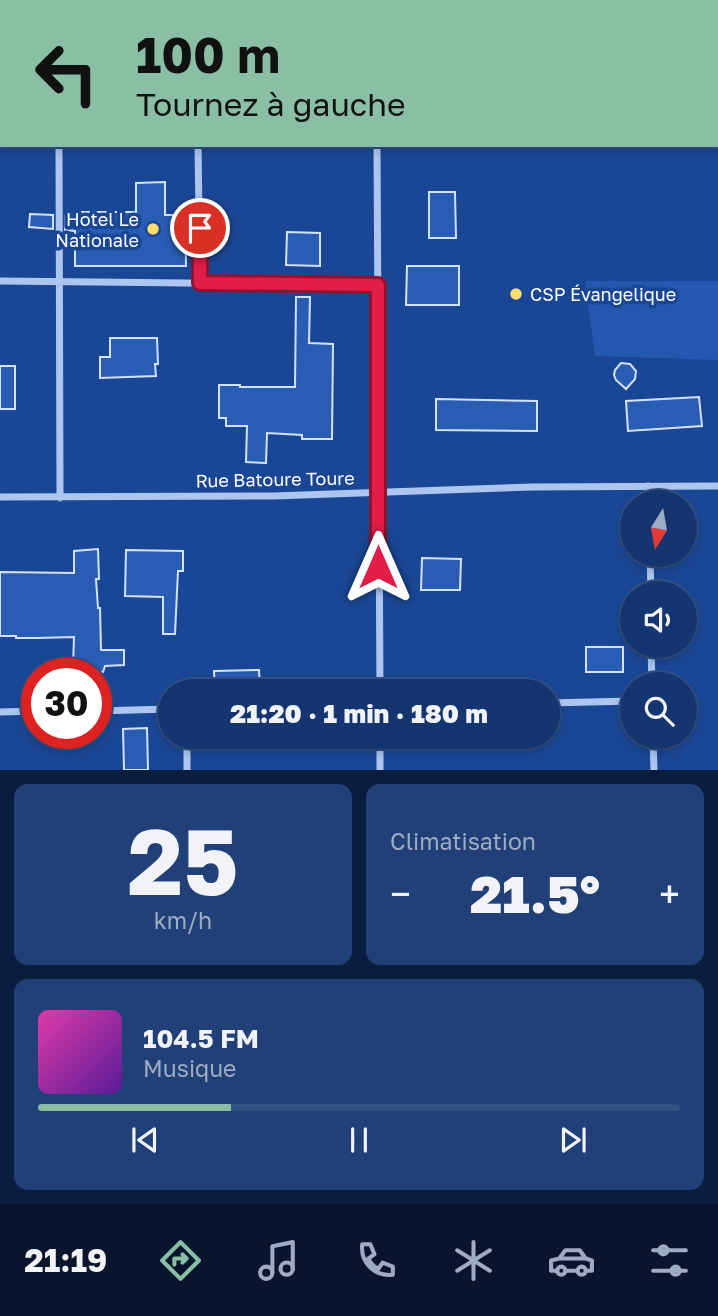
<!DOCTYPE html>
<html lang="fr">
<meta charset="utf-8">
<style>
body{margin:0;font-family:"Golos Text",sans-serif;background:#214078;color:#f1f3f6;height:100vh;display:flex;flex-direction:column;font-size:26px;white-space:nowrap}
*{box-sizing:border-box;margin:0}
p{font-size:23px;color:#9dabc3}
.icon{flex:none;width:38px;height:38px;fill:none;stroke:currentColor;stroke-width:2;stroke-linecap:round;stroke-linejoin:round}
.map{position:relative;height:770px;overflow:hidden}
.panel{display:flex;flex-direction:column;gap:14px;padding:14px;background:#0b1d3e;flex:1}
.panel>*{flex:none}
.guide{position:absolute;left:0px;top:0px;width:719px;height:147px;box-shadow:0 4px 10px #0003,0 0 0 2px #335083;background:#8abfa5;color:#111;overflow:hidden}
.needle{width:46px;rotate:191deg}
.tools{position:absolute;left:620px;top:490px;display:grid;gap:14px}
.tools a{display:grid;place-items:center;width:77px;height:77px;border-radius:50%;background:#143570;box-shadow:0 4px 10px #0003,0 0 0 2px #335083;font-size:35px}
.speed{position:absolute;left:21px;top:658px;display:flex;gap:14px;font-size:35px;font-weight:700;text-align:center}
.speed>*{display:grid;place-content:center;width:91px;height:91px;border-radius:50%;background:#143570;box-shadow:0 4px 10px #0003,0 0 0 2px #335083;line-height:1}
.speed .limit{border:10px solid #d22;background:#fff;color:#111}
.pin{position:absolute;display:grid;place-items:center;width:60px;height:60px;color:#fff;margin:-30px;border:4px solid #fff;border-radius:50%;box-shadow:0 2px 7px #0007}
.me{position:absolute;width:77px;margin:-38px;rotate:0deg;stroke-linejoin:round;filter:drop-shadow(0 0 5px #0008)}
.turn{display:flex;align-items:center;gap:24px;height:147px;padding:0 21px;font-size:32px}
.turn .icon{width:91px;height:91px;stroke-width:2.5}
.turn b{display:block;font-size:49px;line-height:60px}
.big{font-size:52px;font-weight:800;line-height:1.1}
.panel .card{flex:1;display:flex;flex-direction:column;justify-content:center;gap:10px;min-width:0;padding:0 24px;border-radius:14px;background:#214078}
.panel .dial{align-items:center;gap:0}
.dial b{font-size:91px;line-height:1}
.song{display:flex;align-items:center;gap:21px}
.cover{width:84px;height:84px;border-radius:10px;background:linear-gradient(135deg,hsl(320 70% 55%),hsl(270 70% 35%))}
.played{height:7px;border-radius:4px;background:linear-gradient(90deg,#8abfa5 30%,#335083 30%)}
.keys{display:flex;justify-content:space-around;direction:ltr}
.heat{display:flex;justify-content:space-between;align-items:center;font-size:38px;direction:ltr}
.panel .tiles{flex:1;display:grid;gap:14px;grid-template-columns:1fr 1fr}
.card:last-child{grid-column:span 2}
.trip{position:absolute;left:158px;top:679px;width:402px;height:70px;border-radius:35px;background:#143570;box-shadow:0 4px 10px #0003,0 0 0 2px #335083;font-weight:800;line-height:70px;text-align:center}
.menu{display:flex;height:112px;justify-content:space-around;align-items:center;background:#08152d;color:#9dabc3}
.menu .icon{width:49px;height:49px}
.menu .on{color:#8abfa5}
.menu b{font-size:32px;color:#f1f3f6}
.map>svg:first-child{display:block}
.green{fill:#2358ae}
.building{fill:#295db3;stroke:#d3e2fb;stroke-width:2}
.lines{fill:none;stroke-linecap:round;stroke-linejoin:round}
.street{stroke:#acc6f0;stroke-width:7}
.route-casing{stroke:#92132f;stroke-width:18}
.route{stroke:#e11d48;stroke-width:12}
.poi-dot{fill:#ffde6b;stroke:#1a4795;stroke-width:2.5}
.labels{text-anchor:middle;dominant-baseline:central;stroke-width:7;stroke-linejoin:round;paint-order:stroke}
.poi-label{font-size:18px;fill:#fff;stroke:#1a4795;text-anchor:end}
.street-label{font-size:18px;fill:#fff;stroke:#1a4795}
</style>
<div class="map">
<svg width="718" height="770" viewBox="0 0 718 770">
<rect width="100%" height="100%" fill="#1a4795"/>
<path class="green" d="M 585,281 L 718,281 L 718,360 L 595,356 Z"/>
<path class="building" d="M 165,182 L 165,215 L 185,215 L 186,266 L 75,266 L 75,231 L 65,230 L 65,216 L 75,217 L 75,212 L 136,212 L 136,183 Z
M 429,192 L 455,192 L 456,238 L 429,238 Z
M 30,214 L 53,215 L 53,229 L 29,227 Z
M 287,232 L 320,233 L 320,266 L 286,265 Z
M 407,266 L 459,266 L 459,305 L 406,305 Z
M 296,297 L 310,297 L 309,343 L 333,344 L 332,439 L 302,439 L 302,435 L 267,433 L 266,463 L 246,462 L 247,426 L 226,426 L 226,418 L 219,418 L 219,385 L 240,385 L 240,387 L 295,387 Z
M 110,338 L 157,338 L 158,364 L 155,364 L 156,376 L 100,378 L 100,357 L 110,357 Z
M 621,363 L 630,364 L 636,371 L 635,379 L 626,389 L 616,380 L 614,375 L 615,370 Z
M 0,366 L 15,366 L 15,409 L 0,409 Z
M 699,397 L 702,426 L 628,431 L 626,401 Z
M 436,399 L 537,401 L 537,431 L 436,430 Z
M 98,549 L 99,579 L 96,579 L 98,608 L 100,608 L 101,650 L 124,650 L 124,665 L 105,666 L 103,672 L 88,671 L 84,666 L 73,667 L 74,637 L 37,638 L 16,638 L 16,636 L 0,636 L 0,572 L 74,573 L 74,551 Z
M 126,550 L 183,551 L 183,571 L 178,571 L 175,634 L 163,634 L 163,597 L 125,596 Z
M 422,558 L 461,559 L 460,590 L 421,590 Z
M 586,647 L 623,647 L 623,672 L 586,672 Z
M 259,670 L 260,689 L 215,691 L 214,671 Z
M 147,728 L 148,770 L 124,770 L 123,729 Z"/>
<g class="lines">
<path class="street" d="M 375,0 L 375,2
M 59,2 L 59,0
M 197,2 L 197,0
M 59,145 L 60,498
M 198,145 L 200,283
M 377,145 L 380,691
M 0,281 L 378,285
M 648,486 L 648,502
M 0,497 L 274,496 L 533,487 L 718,486
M 650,555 L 651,593
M 651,646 L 652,684
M 548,703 L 632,701
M 96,711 L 170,709
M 0,712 L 37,711
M 187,737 L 187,770
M 380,737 L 380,770
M 653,737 L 654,770"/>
</g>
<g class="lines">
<defs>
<path id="route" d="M 200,228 L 200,283 L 378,285 L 378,567"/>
</defs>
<use href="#route" class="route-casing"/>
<use href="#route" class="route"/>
</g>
<g class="poi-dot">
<circle cx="153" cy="229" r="7"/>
<circle cx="516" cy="294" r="7"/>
</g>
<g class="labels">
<g class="poi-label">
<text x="139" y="219">Hotel Le<tspan x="139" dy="21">Nationale</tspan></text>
<text x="530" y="294" text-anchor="start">CSP Évangelique</text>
</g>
<g class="street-label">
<text transform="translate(275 479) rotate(-1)">Rue Batoure Toure</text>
</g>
</g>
</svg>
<div class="tools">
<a><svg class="needle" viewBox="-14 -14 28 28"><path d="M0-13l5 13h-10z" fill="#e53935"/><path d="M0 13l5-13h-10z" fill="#9dabc3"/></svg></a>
<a><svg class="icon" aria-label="sound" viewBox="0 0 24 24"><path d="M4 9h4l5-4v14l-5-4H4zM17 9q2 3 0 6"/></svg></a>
<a><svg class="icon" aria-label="search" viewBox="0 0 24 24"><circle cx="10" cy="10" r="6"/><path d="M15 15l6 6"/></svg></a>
</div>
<div class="speed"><div class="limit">30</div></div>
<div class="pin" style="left:200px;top:228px;background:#d93025"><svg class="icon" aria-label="arrive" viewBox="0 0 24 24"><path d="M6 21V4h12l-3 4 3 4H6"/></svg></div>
<svg class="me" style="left:378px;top:567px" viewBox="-20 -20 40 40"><path d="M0-17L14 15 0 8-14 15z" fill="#e11d48" stroke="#fff" stroke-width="4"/></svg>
<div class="trip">21:20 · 1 min · 180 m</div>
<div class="guide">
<div class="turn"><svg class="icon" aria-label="left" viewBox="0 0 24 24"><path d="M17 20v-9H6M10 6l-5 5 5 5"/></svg><div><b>100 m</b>Tournez à gauche</div></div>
</div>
</div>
<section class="panel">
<div class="tiles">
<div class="card dial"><b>25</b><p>km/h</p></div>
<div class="card"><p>Climatisation</p>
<div class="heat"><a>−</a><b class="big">21.5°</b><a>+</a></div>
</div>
<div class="card">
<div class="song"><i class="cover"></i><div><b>104.5 FM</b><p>Musique</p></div></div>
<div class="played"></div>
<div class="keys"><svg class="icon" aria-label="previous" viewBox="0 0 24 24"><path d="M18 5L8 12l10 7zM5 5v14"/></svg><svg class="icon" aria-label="pause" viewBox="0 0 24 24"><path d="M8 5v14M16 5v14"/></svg><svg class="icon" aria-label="next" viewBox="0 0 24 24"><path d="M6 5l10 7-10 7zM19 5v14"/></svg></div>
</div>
</div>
</section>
<nav class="menu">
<b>21:19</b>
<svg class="icon on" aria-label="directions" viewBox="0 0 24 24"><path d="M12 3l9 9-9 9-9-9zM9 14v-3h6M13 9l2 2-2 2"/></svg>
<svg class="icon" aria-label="music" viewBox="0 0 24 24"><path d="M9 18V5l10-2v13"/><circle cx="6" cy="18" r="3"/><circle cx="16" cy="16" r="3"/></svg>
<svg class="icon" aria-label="phone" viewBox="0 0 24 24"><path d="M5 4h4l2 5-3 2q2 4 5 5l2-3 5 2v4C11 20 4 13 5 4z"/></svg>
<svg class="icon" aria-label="climate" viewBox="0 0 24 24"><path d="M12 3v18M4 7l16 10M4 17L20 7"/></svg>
<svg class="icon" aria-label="car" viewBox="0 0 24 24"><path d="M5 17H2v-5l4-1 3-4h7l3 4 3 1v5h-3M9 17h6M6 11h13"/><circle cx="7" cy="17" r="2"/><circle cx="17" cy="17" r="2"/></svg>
<svg class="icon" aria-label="filters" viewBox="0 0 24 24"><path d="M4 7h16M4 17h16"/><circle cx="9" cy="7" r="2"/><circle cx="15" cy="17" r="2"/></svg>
</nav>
